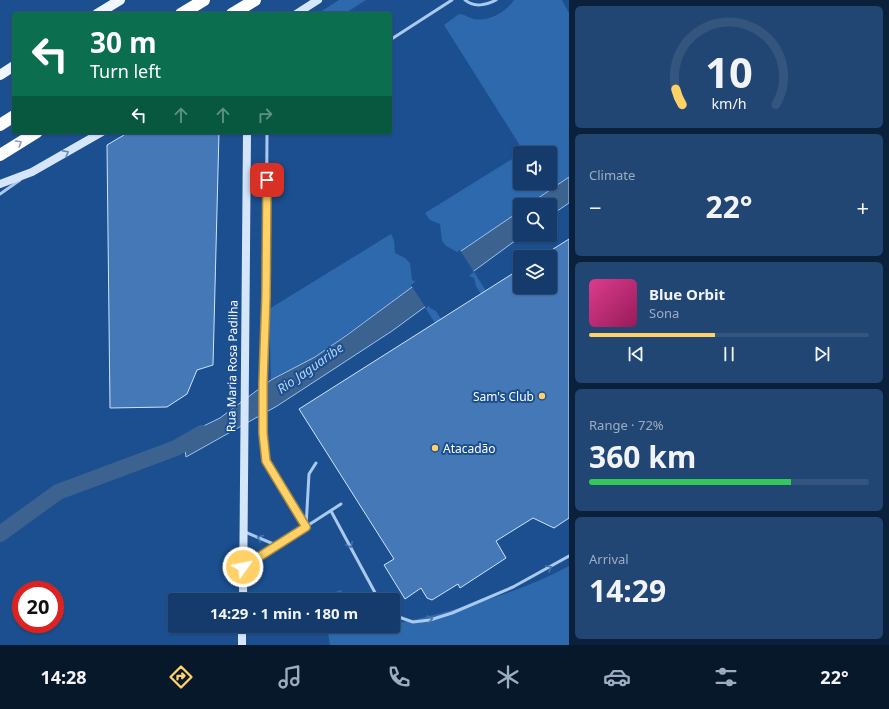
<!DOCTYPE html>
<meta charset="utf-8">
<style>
body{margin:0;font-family:"Noto Sans",sans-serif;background:#214673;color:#f1f3f6;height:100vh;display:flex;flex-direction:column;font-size:15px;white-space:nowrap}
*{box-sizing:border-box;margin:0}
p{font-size:13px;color:#9dadc1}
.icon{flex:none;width:22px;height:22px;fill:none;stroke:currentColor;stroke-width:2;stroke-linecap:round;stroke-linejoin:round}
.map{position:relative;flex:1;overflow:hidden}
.side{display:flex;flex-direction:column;gap:6px;padding:6px;background:#0b203b;width:320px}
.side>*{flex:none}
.top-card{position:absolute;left:12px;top:12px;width:380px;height:122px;border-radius:4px;box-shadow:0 1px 3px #0004,0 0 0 1px #33557e;background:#0b6e4f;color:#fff;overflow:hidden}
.controls{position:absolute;left:513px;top:146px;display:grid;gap:8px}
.controls a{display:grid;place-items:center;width:44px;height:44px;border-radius:4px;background:#143b6b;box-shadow:0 1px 3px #0004,0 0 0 1px #33557e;font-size:20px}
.speed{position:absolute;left:12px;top:581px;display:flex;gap:8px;font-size:20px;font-weight:700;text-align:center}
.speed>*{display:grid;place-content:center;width:52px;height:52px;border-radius:50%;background:#143b6b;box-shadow:0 1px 3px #0004,0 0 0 1px #33557e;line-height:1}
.speed .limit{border:6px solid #d22;background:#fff;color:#111}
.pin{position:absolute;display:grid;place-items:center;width:34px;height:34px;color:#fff;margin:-17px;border-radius:8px;box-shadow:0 2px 6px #0006}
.me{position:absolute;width:44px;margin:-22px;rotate:57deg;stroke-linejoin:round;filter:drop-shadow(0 0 3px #0008)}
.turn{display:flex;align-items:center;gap:14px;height:84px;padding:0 12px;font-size:18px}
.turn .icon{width:52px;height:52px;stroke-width:2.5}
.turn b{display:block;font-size:28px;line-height:34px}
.lanes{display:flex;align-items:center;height:38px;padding:0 12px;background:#0003;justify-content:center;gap:20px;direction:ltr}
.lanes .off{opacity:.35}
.big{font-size:30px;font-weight:700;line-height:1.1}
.side .card{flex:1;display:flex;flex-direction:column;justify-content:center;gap:6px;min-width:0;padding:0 14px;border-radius:6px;background:#214673}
.side .dial{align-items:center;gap:0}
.dial svg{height:104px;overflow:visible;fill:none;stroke:#33557e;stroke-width:7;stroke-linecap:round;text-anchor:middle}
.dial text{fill:#f1f3f6;stroke:none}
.song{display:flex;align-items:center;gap:12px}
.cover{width:48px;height:48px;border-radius:6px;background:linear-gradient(135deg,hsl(330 70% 55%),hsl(330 70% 35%))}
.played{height:4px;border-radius:2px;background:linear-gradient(90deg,#ffd166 45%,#33557e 45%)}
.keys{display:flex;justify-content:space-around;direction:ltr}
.heat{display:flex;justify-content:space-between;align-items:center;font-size:22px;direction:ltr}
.charge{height:6px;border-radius:3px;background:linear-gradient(90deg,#34c759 72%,#33557e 0)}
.trip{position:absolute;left:168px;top:593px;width:232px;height:40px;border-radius:4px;background:#143b6b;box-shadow:0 1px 3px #0004,0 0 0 1px #33557e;font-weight:700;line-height:40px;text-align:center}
.tabs{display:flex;height:64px;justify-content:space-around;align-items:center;background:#08182b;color:#9dadc1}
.tabs .icon{width:28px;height:28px}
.tabs .on{color:#ffd166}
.tabs b{font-size:18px;color:#f1f3f6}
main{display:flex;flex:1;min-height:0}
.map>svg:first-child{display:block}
.green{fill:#2e69ad}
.water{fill:#3c6290;stroke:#9cc4f0}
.pier{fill:#1b4f8f}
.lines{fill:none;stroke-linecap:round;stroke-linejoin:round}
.canal{stroke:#3c6290;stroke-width:16}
.building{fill:#4478b7;stroke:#cfe3fa}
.lane{stroke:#a9c9ee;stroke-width:3}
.secondary{stroke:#d6e6fa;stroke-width:8}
.primary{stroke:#f0f6ff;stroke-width:10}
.highway{stroke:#fff;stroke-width:12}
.oneway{stroke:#829ec1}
.oneway2{stroke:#668bba}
.oneway3{stroke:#4674ac}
.route-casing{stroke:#a68842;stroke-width:10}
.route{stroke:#ffd166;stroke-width:7}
.poi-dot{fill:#ffd166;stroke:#1b4f8f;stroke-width:1.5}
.labels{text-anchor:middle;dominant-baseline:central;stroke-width:4;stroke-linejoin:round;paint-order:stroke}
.street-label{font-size:12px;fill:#fff;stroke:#1b4f8f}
.poi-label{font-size:12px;fill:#fff;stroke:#1b4f8f;text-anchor:end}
.water-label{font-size:13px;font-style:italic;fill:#b5d3f5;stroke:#1b4f8f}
</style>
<main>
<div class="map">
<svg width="569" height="645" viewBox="0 0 569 645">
<rect width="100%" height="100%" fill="#1b4f8f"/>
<path class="green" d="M 339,0 L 366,0 L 344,14 L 317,14 Z
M 514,0 L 562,0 L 569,13 L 569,177 L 528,205 L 520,205 L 520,211 L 461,251 L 486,291 L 481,294 L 476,286 L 474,278 L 465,274 L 457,252 L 446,246 L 442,241 L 440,224 L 430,220 L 425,213 L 520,154 L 520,183 L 550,183 L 550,153 L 522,153 L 524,152 L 444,25 L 459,14 C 464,14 469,18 474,19 C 489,22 506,12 514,0 Z
M 391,234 L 394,240 L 395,253 L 405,258 L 410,263 L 412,280 L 423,285 L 430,308 L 436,311 L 441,319 L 435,323 L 412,287 L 315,357 L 271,380 L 269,309 Z
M 569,566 L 569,645 L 330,645 L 327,626 L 360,626 L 362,631 C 429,617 506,600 569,566 Z
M 341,590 L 348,600 L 319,600 L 318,598 Z"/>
<path class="water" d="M 569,177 L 569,203 L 550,216 L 550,205 L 528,205 Z
M 520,211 L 520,235 L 523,235 L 392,331 L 277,406 L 186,457 L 183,436 L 220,418 L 271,380 L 315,357 L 347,335 L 461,251 Z"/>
<path class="pier" d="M 460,250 L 474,272 L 426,308 L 411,285 Z"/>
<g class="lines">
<path class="canal" d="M 0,534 L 58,492 L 176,448 L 202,433"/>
</g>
<path class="building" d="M 129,132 L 219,132 L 213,365 L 197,370 L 187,394 L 167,407 L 110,408 L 107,145 Z
M 569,239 L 569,518 L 554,528 L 533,518 L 496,541 L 506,558 L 460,588 L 458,584 L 432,600 L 427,598 L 421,588 L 405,599 L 384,565 L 394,559 L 299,409 L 520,269 L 520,287 L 550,287 L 550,251 Z"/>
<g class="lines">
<path class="lane" d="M 465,0 C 474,8 487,5 496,0
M 390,40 L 452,0
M 267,132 L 266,296 L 263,383 L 263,433 L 266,461 L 306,527
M 0,194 L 20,180
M 331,511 L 379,600
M 306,527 L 309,474 L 316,463
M 245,532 L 276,545
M 245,566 L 341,504
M 393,615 L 413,622 L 430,620 L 452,613 L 513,587 L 569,556"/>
<path class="secondary" d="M 296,14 L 318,0
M 0,184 L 32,172 L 102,132
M 243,600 L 247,132
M 242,645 L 242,626"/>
<path class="primary" d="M 97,14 L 120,0
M 0,75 L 14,66"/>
<path class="highway" d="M 181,14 L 204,0
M 232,14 L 255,0
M 0,125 L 14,116
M 0,155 L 37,132"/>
</g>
<defs><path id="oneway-chevron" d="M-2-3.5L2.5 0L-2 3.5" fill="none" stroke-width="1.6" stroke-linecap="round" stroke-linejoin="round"/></defs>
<use class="oneway" href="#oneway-chevron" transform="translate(19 143) rotate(-31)"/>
<use class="oneway2" href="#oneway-chevron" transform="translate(66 153) rotate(-29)"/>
<g class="oneway3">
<use href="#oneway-chevron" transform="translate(260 538) rotate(-156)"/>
<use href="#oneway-chevron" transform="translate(350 545) rotate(62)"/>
<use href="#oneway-chevron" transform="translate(549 568) rotate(-30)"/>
<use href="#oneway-chevron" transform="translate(430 619) rotate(-12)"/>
</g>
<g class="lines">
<defs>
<path id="route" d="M 243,567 L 306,527 L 266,461 L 263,433 L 263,383 L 266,296 L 267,180"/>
</defs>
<use href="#route" class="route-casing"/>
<use href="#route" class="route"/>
</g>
<g class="poi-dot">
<circle cx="542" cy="396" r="4"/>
<circle cx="435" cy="448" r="4"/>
</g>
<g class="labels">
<g class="street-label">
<text transform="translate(232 366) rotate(-89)">Rua Maria Rosa Padilha</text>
</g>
<g class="poi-label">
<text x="534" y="396">Sam's Club</text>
<text x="443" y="448" text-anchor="start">Atacadão</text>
</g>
<g class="water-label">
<text transform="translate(310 368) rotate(-35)">Rio Jaguaribe</text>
</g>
</g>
</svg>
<div class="controls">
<a><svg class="icon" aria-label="sound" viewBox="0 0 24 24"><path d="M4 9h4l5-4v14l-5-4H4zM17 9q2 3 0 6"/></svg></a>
<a><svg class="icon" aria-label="search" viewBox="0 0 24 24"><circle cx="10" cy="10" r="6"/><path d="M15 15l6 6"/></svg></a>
<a><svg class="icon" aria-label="layers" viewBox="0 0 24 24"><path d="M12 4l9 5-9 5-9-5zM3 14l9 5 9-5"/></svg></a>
</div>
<div class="speed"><div class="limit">20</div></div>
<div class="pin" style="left:267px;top:180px;background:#d93025"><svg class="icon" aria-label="arrive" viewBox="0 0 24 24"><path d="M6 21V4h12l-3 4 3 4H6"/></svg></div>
<svg class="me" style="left:243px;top:567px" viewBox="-20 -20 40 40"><circle r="17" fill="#ffd166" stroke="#fff" stroke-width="3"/><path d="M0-11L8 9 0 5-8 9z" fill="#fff"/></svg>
<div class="trip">14:29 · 1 min · 180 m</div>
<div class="top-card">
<div class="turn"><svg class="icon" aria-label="left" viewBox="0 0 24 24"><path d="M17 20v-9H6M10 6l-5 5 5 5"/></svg><div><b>30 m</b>Turn left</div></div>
<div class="lanes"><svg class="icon" aria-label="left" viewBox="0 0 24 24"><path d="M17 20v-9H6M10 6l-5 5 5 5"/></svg><svg class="icon off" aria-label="ahead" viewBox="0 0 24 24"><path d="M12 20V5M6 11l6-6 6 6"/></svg><svg class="icon off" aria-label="ahead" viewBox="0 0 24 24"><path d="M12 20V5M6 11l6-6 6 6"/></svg><svg class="icon off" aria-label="right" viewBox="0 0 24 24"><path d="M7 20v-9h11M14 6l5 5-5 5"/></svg></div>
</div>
</div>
<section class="side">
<div class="card dial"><svg viewBox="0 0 100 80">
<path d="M14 69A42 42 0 1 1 86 69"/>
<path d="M14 69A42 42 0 0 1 9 57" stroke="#ffd166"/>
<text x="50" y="56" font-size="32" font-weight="700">10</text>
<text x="50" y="72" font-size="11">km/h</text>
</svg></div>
<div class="card"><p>Climate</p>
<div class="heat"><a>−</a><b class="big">22°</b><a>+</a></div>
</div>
<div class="card">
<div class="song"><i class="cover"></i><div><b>Blue Orbit</b><p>Sona</p></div></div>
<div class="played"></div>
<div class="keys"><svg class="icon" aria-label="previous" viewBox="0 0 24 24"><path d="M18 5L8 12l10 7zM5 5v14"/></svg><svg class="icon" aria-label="pause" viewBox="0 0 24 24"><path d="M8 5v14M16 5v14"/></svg><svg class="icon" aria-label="next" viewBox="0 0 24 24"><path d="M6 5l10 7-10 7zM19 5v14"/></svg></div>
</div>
<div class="card"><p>Range · 72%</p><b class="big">360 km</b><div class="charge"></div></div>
<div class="card"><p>Arrival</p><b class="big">14:29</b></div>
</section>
</main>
<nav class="tabs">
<b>14:28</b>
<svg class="icon on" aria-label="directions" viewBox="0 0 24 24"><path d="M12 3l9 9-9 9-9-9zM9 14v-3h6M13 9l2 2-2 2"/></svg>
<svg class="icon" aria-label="music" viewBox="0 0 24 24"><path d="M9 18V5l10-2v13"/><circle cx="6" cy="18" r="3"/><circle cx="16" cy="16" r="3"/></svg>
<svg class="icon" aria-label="phone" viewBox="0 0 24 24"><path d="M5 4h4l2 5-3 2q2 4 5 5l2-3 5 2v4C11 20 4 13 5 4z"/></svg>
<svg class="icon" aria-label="climate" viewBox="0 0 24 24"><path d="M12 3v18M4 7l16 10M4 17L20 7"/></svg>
<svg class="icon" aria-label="car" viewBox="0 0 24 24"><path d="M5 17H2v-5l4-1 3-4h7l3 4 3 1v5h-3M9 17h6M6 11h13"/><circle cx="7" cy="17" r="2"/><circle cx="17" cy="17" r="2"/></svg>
<svg class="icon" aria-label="filters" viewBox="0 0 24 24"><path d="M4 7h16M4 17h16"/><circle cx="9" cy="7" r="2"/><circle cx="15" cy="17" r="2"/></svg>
<b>22°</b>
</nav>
